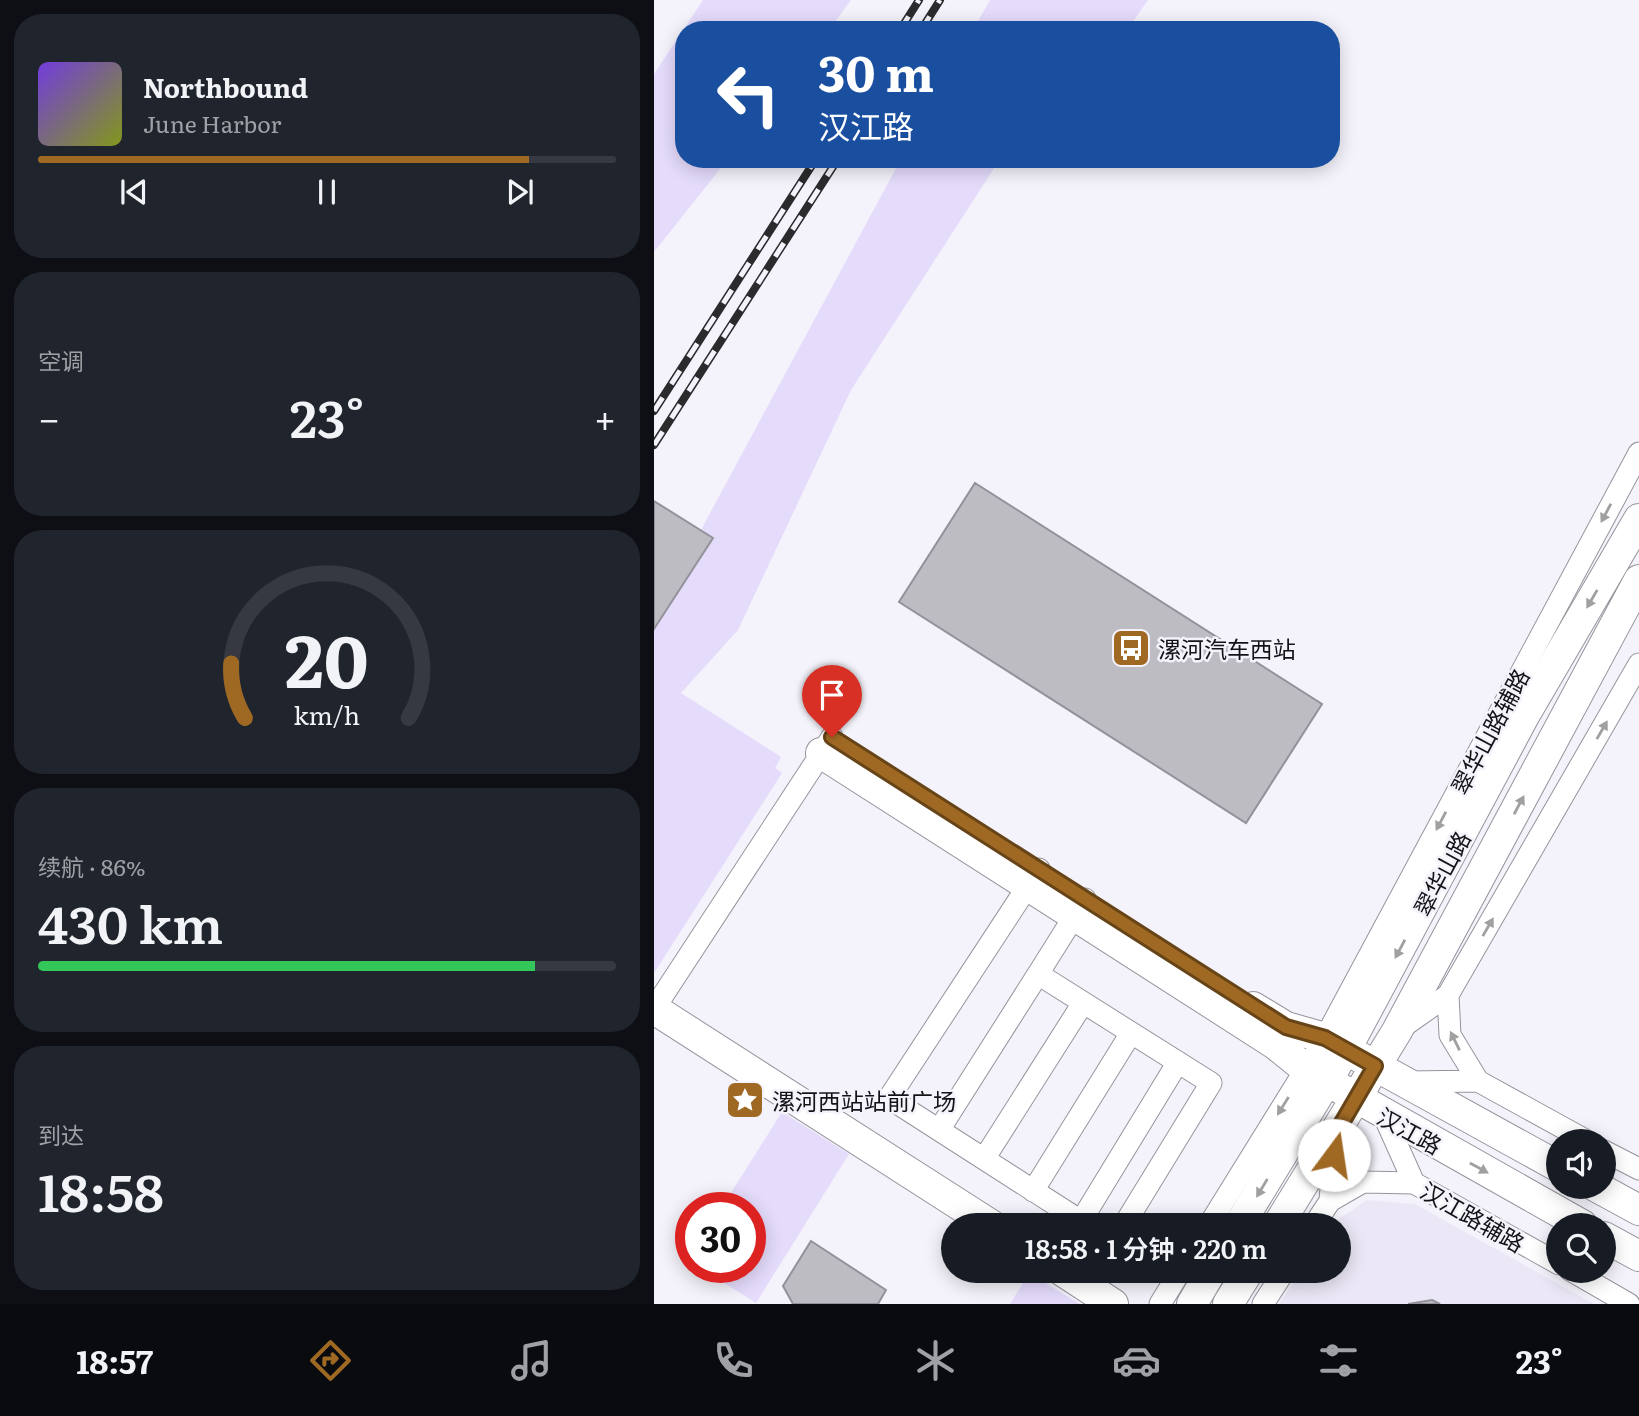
<!DOCTYPE html>
<html lang="zh">
<meta charset="utf-8">
<style>
body{margin:0;font-family:Literata,"Noto Sans SC",serif;background:#20242c;color:#f1f3f6;height:100vh;display:flex;flex-direction:column;font-size:26px;white-space:nowrap}
*{box-sizing:border-box;margin:0}
p{font-size:23px;color:#9ea1a6}
.icon{flex:none;width:38px;height:38px;fill:none;stroke:currentColor;stroke-width:2;stroke-linecap:round;stroke-linejoin:round}
.map{position:relative;flex:1;overflow:hidden}
.details{display:flex;flex-direction:column;gap:14px;padding:14px;background:#0d0f14;width:654px}
.details>*{flex:none}
.top-card{position:absolute;left:21px;top:21px;width:665px;height:147px;border-radius:28px;box-shadow:0 4px 18px #0003;background:#1a4fa0;color:#fff;overflow:hidden}
.controls{position:absolute;left:892px;top:1129px;display:grid;gap:14px}
.controls a{display:grid;place-items:center;width:70px;height:70px;border-radius:50%;background:#171b24;box-shadow:0 4px 18px #0003;font-size:35px}
.speed{position:absolute;left:21px;top:1192px;display:flex;gap:14px;font-size:35px;font-weight:700;text-align:center}
.speed>*{display:grid;place-content:center;width:91px;height:91px;border-radius:50%;background:#171b24;box-shadow:0 4px 18px #0003;line-height:1}
.speed .limit{border:10px solid #d22;background:#fff;color:#111}
.pin{position:absolute;display:grid;place-items:center;width:60px;height:60px;color:#fff;margin:-72px -30px;border-radius:50% 50% 50% 0;rotate:-45deg;box-shadow:0 0 7px #0007}
.pin .icon{rotate:45deg}
.me{position:absolute;width:77px;margin:-38px;rotate:14deg;stroke-linejoin:round;filter:drop-shadow(0 0 5px #0008)}
.turn{display:flex;align-items:center;gap:24px;height:147px;padding:0 28px;font-size:32px}
.turn .icon{width:91px;height:91px;stroke-width:2.5}
.turn b{display:block;font-size:49px;line-height:60px}
.big{font-size:52px;font-weight:600;line-height:1.1}
.details .tile{flex:1;display:flex;flex-direction:column;justify-content:center;gap:10px;min-width:0;padding:0 24px;border-radius:28px;background:#20242c}
.details .dial{align-items:center;gap:0}
.dial svg{height:182px;overflow:visible;fill:none;stroke:#363941;stroke-width:7;stroke-linecap:round;text-anchor:middle}
.dial text{fill:#f1f3f6;stroke:none}
.song{display:flex;align-items:center;gap:21px}
.cover{width:84px;height:84px;border-radius:10px;background:linear-gradient(135deg,hsl(260 70% 55%),hsl(70 70% 35%))}
.played{height:7px;border-radius:4px;background:linear-gradient(90deg,#9f6924 85%,#363941 85%)}
.keys{display:flex;justify-content:space-around;direction:ltr}
.heat{display:flex;justify-content:space-between;align-items:center;font-size:38px;direction:ltr}
.charge{height:10px;border-radius:5px;background:linear-gradient(90deg,#34c759 86%,#363941 0)}
.trip{position:absolute;left:287px;top:1213px;width:410px;height:70px;border-radius:35px;background:#171b24;box-shadow:0 4px 18px #0003;font-weight:600;line-height:70px;text-align:center}
.dock{display:flex;height:112px;justify-content:space-around;align-items:center;background:#090b0e;color:#9ea1a6}
.dock .icon{width:49px;height:49px}
.dock .selected{color:#9f6924}
.dock b{font-size:32px;color:#f1f3f6}
main{display:flex;flex:1;min-height:0}
.map>svg:first-child{display:block}
.built{fill:#ebe7f6}
.green{fill:#e5dcfc}
.building{fill:#bebcc3;stroke:#939199;stroke-width:2}
.lines{fill:none;stroke-linecap:round;stroke-linejoin:round}
.street-casing{stroke:#96949c;stroke-width:23}
.secondary-casing{stroke:#96949c;stroke-width:32}
.street{stroke:#fff;stroke-width:21}
.secondary{stroke:#fff;stroke-width:30}
.rail-casing{stroke:#2b2a2d;stroke-width:8}
.rail{stroke:#f4f2fa;stroke-width:5;stroke-dasharray:16;stroke-linecap:butt}
.oneway{fill:#a1a0a1}
.route-casing{stroke:#674417;stroke-width:18}
.route{stroke:#9f6924;stroke-width:12}
.labels{text-anchor:middle;dominant-baseline:central;stroke-width:5;stroke-linejoin:round;paint-order:stroke}
.poi-label{font-size:23px;fill:#131215;stroke:#f4f2fa;text-anchor:start}
.street-label{font-size:23px;fill:#131215;stroke:#f4f2fa}
</style>
<main>
<section class="details">
<div class="tile">
<div class="song"><i class="cover"></i><div><b>Northbound</b><p>June Harbor</p></div></div>
<div class="played"></div>
<div class="keys"><svg class="icon" aria-label="previous" viewBox="0 0 24 24"><path d="M18 5L8 12l10 7zM5 5v14"/></svg><svg class="icon" aria-label="pause" viewBox="0 0 24 24"><path d="M8 5v14M16 5v14"/></svg><svg class="icon" aria-label="next" viewBox="0 0 24 24"><path d="M6 5l10 7-10 7zM19 5v14"/></svg></div>
</div>
<div class="tile"><p>空调</p>
<div class="heat"><a>−</a><b class="big">23°</b><a>+</a></div>
</div>
<div class="tile dial"><svg viewBox="0 0 100 80">
<path d="M14 69A42 42 0 1 1 86 69"/>
<path d="M14 69A42 42 0 0 1 8 45" stroke="#9f6924"/>
<text x="50" y="56" font-size="32" font-weight="700">20</text>
<text x="50" y="72" font-size="11">km/h</text>
</svg></div>
<div class="tile"><p>续航 · 86%</p><b class="big">430 km</b><div class="charge"></div></div>
<div class="tile"><p>到达</p><b class="big">18:58</b></div>
</section>
<div class="map">
<svg width="985" height="1304" viewBox="0 0 985 1304">
<rect width="100%" height="100%" fill="#f4f2fa"/>
<path class="built" d="M 713,1200 L 761,1204 L 940,1304 L 625,1304 L 647,1271 L 684,1270 L 684,1225 L 676,1225 Z"/>
<path class="green" d="M 49,0 L 197,0 L 175,30 L 30,30 L 30,159 L 74,159 L 0,252 L 0,74 Z
M 336,0 L 494,0 L 473,30 L 319,30 Z
M 247,159 L 346,159 L 197,390 L 84,630 L 27,693 L 127,757 L 121,768 L 128,773 L 0,973 L 0,617 Z
M 128,1112 L 195,1154 L 102,1303 L 45,1267 L 96,1267 L 96,1208 L 68,1207 Z
M 375,1273 L 426,1304 L 356,1304 Z"/>
<path class="building" d="M 321,483 L 668,704 L 592,823 L 245,602 Z
M 0,501 L 59,538 L 0,629 Z
M 157,1241 L 232,1290 L 224,1304 L 139,1304 L 129,1286 Z
M 778,1300 L 786,1304 L 754,1304 Z"/>
<g class="lines">
<defs>
<path id="street" d="M 385,869 L 235,1098 L 433,1225
M 431,899 L 384,974 L 557,1083 L 470,1225
M 794,995 L 796,1035 L 824,1081
M 0,1009 L 178,737
M 747,1028 L 794,995 L 985,664
M 754,1082 L 824,1081 L 933,1141
M 730,1116 L 760,1183 L 905,1264
M 285,1130 L 384,974
M 950,1151 L 985,1169
M 330,1159 L 429,1003
M 379,1191 L 477,1033
M 676,1201 L 709,1182 L 760,1183
M 427,1221 L 524,1062
M 555,1225 L 671,1038 L 985,453
M 660,1225 L 676,1201 L 681,1138
M 916,1270 L 975,1304
M 506,1304 L 527,1270
M 609,1304 L 631,1270"/>
<path id="secondary" d="M 167,753 L 621,1044 L 652,1069 L 928,1225
M 599,1007 L 632,1027 L 671,1038 L 905,1167
M 0,1009 L 337,1225
M 941,1186 L 985,1210
M 585,1225 L 692,1049 L 870,716 L 985,519
M 624,1225 L 743,1031 L 985,580
M 950,1237 L 985,1256
M 407,1270 L 459,1304
M 538,1304 L 558,1270
M 574,1304 L 595,1270"/>
</defs>
<use href="#street" class="street-casing"/>
<use href="#secondary" class="secondary-casing"/>
<use href="#street" class="street"/>
<use href="#secondary" class="secondary"/>
<defs>
<path id="rail" d="M 246,30 L 265,0
M 267,30 L 286,0
M 0,411 L 162,159
M 0,445 L 184,159"/>
</defs>
<use href="#rail" class="rail-casing"/>
<use href="#rail" class="rail"/>
</g>
<defs><path id="oneway-solid" d="M-6-.8H1V-3.2L6.5 0L1 3.2V.8H-6Z" transform="scale(1.75)"/></defs>
<g class="oneway">
<use href="#oneway-solid" transform="translate(952 513) rotate(118)"/>
<use href="#oneway-solid" transform="translate(938 599) rotate(120)"/>
<use href="#oneway-solid" transform="translate(948 730) rotate(-60)"/>
<use href="#oneway-solid" transform="translate(865 805) rotate(-62)"/>
<use href="#oneway-solid" transform="translate(787 821) rotate(118)"/>
<use href="#oneway-solid" transform="translate(834 927) rotate(-60)"/>
<use href="#oneway-solid" transform="translate(746 949) rotate(118)"/>
<use href="#oneway-solid" transform="translate(801 1041) rotate(-116)"/>
<use href="#oneway-solid" transform="translate(629 1106) rotate(122)"/>
<use href="#oneway-solid" transform="translate(825 1168) rotate(29)"/>
<use href="#oneway-solid" transform="translate(608 1188) rotate(121)"/>
</g>
<g class="lines">
<defs>
<path id="route" d="M 178,737 L 632,1027 L 671,1038 L 721,1066 L 682,1133 L 680,1155"/>
</defs>
<use href="#route" class="route-casing"/>
<use href="#route" class="route"/>
</g>
<defs>
<symbol id="bus-square" viewBox="-11 -11 22 22"><rect x="-9" y="-9" width="18" height="18" rx="4" fill="#9f6924" stroke="#f4f2fa"/><path d="M-5-6H5V4H4V6H2V4H-2V6H-4V4H-5ZM-3.5-4V0h7V-4ZM-3.5 1.2v1.5H-2V1.2ZM2 1.2v1.5H3.5V1.2Z" fill="#fff"/></symbol>
<symbol id="sight-square" viewBox="-11 -11 22 22"><rect x="-9" y="-9" width="18" height="18" rx="4" fill="#9f6924" stroke="#f4f2fa"/><path d="M0-6L1.8-2.2L6-1.7L2.9 1.2L3.7 5.4L0 3.3L-3.7 5.4L-2.9 1.2L-6-1.7L-1.8-2.2Z" fill="#fff"/></symbol>
</defs>
<g fill-rule="evenodd">
<use href="#bus-square" x="455" y="626" width="44" height="44"/>
<use href="#sight-square" x="69" y="1078" width="44" height="44"/>
</g>
<g class="labels">
<g class="poi-label">
<text x="504" y="648">漯河汽车西站</text>
<text x="118" y="1100">漯河西站站前广场</text>
</g>
<g class="street-label">
<text transform="translate(835 731) rotate(-62)">翠华山路辅路</text>
<text transform="translate(787 873) rotate(-62)">翠华山路</text>
<text transform="translate(756 1130) rotate(29)">汉江路</text>
<text transform="translate(819 1216) rotate(30)">汉江路辅路</text>
</g>
</g>
</svg>
<div class="controls">
<a><svg class="icon" aria-label="sound" viewBox="0 0 24 24"><path d="M4 9h4l5-4v14l-5-4H4zM17 9q2 3 0 6"/></svg></a>
<a><svg class="icon" aria-label="search" viewBox="0 0 24 24"><circle cx="10" cy="10" r="6"/><path d="M15 15l6 6"/></svg></a>
</div>
<div class="speed"><div class="limit">30</div></div>
<div class="pin" style="left:178px;top:737px;background:#d93025"><svg class="icon" aria-label="arrive" viewBox="0 0 24 24"><path d="M6 21V4h12l-3 4 3 4H6"/></svg></div>
<svg class="me" style="left:680px;top:1155px" viewBox="-20 -20 40 40"><circle r="19" fill="#fff"/><path d="M0-13L10 11 0 6-10 11z" fill="#9f6924"/></svg>
<div class="trip">18:58 · 1 分钟 · 220 m</div>
<div class="top-card">
<div class="turn"><svg class="icon" aria-label="left" viewBox="0 0 24 24"><path d="M17 20v-9H6M10 6l-5 5 5 5"/></svg><div><b>30 m</b>汉江路</div></div>
</div>
</div>
</main>
<nav class="dock">
<b>18:57</b>
<svg class="icon selected" aria-label="directions" viewBox="0 0 24 24"><path d="M12 3l9 9-9 9-9-9zM9 14v-3h6M13 9l2 2-2 2"/></svg>
<svg class="icon" aria-label="music" viewBox="0 0 24 24"><path d="M9 18V5l10-2v13"/><circle cx="6" cy="18" r="3"/><circle cx="16" cy="16" r="3"/></svg>
<svg class="icon" aria-label="phone" viewBox="0 0 24 24"><path d="M5 4h4l2 5-3 2q2 4 5 5l2-3 5 2v4C11 20 4 13 5 4z"/></svg>
<svg class="icon" aria-label="climate" viewBox="0 0 24 24"><path d="M12 3v18M4 7l16 10M4 17L20 7"/></svg>
<svg class="icon" aria-label="car" viewBox="0 0 24 24"><path d="M5 17H2v-5l4-1 3-4h7l3 4 3 1v5h-3M9 17h6M6 11h13"/><circle cx="7" cy="17" r="2"/><circle cx="17" cy="17" r="2"/></svg>
<svg class="icon" aria-label="filters" viewBox="0 0 24 24"><path d="M4 7h16M4 17h16"/><circle cx="9" cy="7" r="2"/><circle cx="15" cy="17" r="2"/></svg>
<b>23°</b>
</nav>
